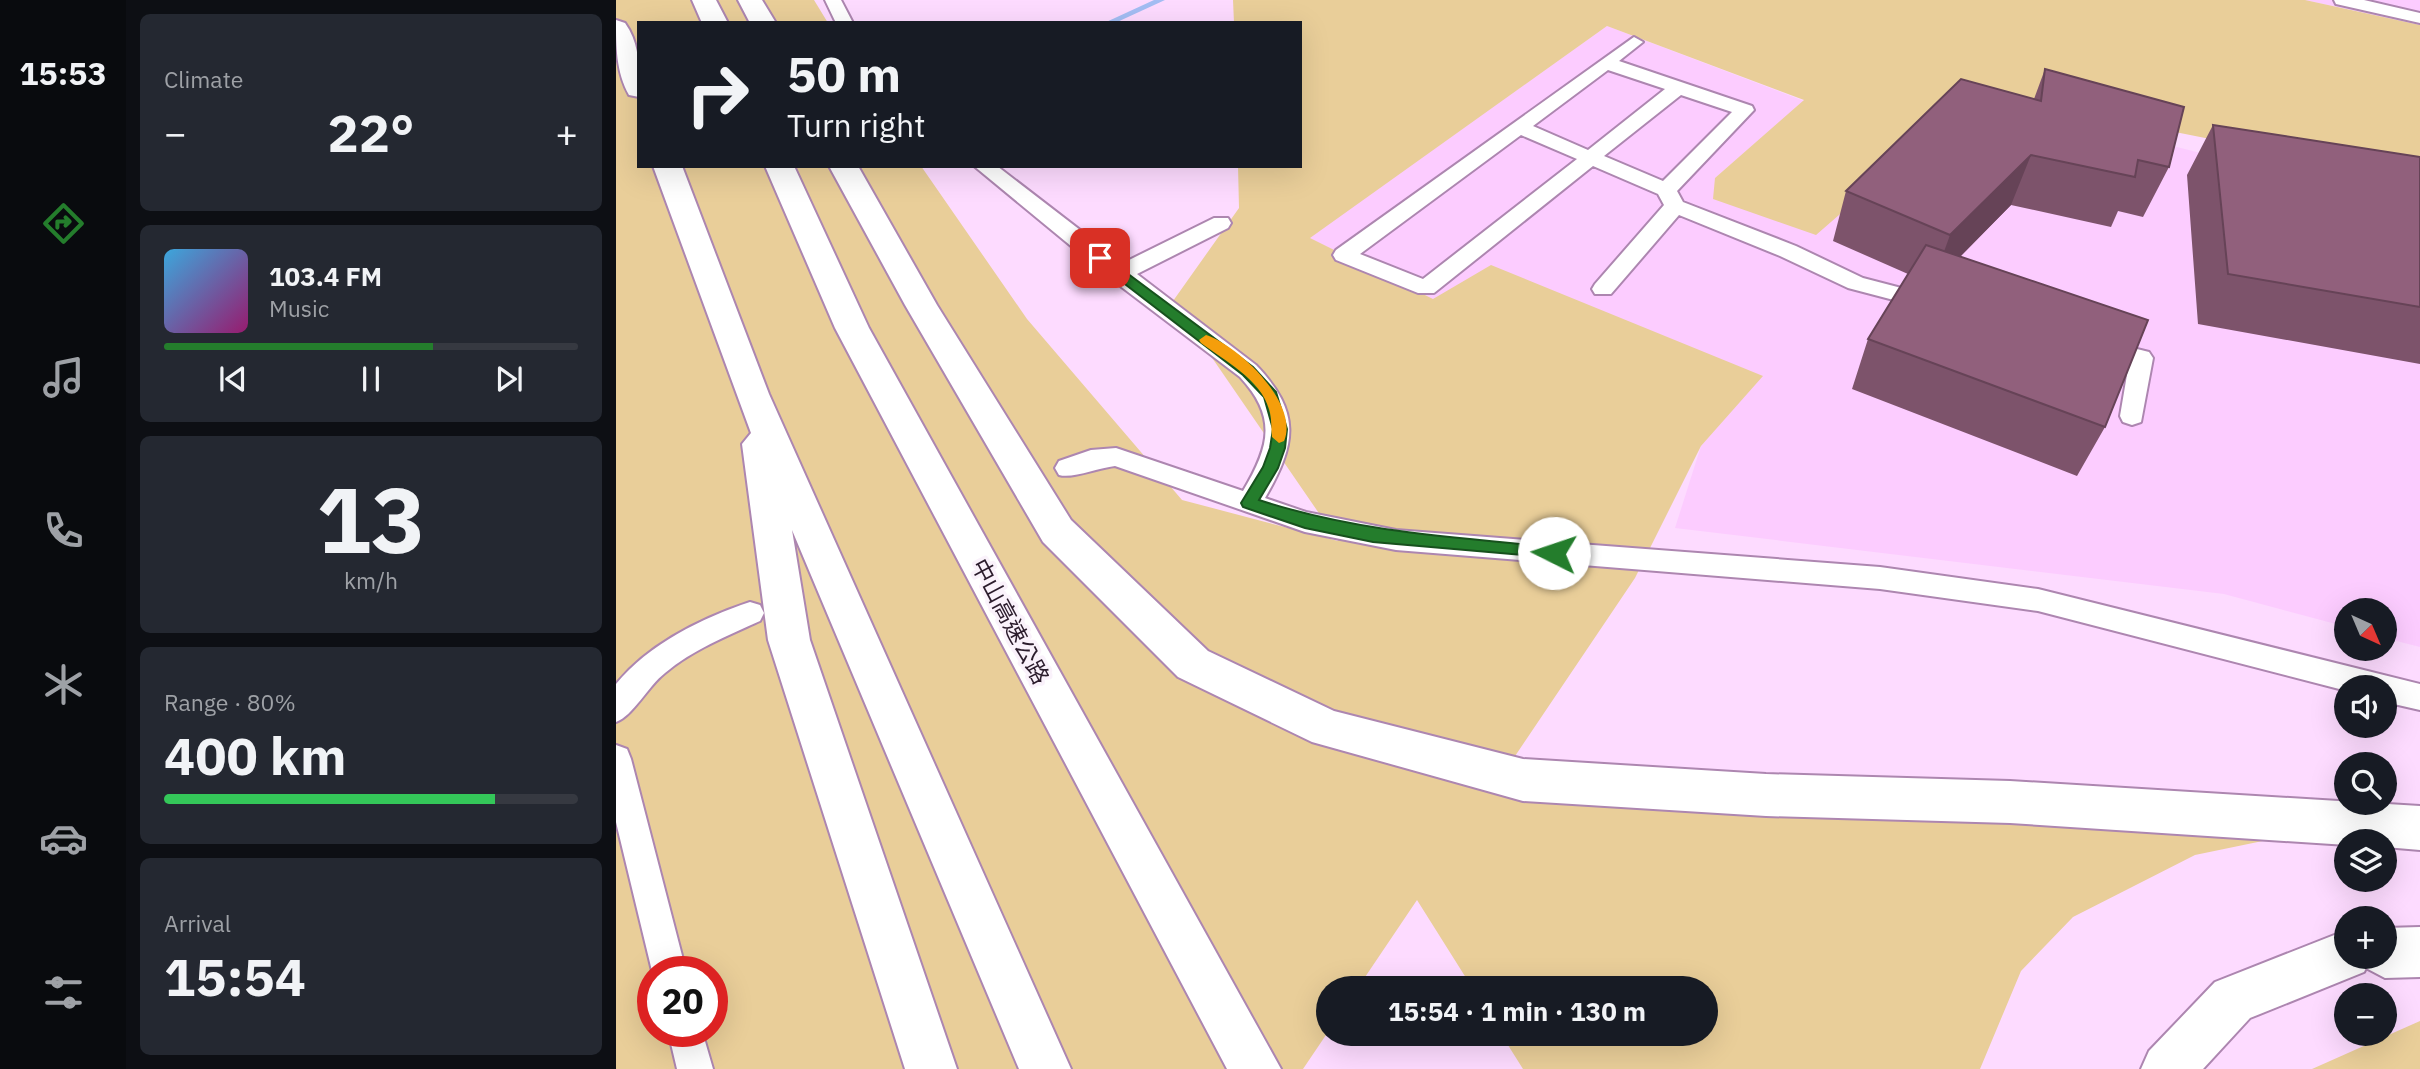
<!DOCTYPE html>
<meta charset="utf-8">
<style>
body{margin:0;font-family:"IBM Plex Sans","Noto Sans TC",sans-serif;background:#242831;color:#f1f3f6;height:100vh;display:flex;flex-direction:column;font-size:26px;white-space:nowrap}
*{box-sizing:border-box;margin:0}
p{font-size:23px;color:#9ea1a6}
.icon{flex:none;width:38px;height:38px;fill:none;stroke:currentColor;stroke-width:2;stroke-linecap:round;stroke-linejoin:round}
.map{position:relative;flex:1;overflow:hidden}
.sheet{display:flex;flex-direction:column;gap:14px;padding:14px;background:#0d0f14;width:490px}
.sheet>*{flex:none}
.banner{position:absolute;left:21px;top:21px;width:665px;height:147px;border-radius:0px;box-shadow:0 7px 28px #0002;background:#171b24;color:#f1f3f6;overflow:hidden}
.needle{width:46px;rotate:136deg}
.buttons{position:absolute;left:1718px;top:598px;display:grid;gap:14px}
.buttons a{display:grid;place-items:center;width:63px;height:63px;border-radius:50%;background:#171b24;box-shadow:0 7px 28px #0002;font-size:35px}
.speed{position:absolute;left:21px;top:956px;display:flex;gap:14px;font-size:35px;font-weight:700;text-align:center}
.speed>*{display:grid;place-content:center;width:91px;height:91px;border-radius:50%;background:#171b24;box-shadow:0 7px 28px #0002;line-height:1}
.speed .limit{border:10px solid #d22;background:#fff;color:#111}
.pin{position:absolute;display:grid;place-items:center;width:60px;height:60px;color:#fff;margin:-30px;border-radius:14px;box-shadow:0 4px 10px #0006}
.me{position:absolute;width:77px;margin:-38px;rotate:274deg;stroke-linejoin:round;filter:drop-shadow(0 0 5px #0008)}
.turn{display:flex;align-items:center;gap:24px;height:147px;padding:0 35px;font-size:32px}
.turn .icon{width:91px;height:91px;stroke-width:2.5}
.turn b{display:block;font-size:49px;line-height:60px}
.big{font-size:52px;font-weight:700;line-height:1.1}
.sheet .card{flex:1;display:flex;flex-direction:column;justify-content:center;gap:10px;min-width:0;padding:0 24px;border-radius:10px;background:#242831}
.sheet .dial{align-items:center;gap:0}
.dial b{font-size:91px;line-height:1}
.song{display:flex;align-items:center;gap:21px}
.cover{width:84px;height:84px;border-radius:10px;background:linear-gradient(135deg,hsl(200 70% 55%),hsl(320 70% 35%))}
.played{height:7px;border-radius:4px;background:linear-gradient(90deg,#247d2c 65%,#363941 65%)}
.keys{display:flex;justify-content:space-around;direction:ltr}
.heat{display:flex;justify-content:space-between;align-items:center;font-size:38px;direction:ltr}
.charge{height:10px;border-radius:5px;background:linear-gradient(90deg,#34c759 80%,#363941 0)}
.trip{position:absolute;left:700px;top:976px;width:402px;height:70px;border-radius:35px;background:#171b24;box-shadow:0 7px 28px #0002;font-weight:700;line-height:70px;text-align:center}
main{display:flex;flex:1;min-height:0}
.tabs{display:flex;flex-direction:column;width:126px;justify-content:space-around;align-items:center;background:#090b0e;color:#9ea1a6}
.tabs .icon{width:49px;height:49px}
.tabs .current{color:#247d2c}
.tabs b{font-size:32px;color:#f1f3f6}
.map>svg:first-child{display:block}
.built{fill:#fcccff}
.green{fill:#e9ce99;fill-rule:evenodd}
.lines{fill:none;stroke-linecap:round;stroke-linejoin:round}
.stream{fill:#a3bdf3;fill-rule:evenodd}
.service-casing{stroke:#ad86b0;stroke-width:4}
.motorway-casing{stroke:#ad86b0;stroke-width:4}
.service{fill:#fff;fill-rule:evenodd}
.motorway{fill:#fff;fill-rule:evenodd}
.wall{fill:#7d536b}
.shaded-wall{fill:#664357}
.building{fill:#91607c;stroke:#664357;stroke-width:2}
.route{fill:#247d2c;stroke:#17511d;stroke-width:2}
.slow{fill:#f59e0b}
.labels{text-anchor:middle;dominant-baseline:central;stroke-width:7;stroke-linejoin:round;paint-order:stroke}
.street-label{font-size:23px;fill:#2b1c2c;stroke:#faf2fb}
</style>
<main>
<nav class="tabs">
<b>15:53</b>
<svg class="icon current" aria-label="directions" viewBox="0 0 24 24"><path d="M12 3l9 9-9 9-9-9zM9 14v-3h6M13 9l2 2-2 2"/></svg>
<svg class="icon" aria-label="music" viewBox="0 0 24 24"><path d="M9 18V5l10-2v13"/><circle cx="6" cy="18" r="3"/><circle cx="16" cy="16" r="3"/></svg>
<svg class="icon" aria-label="phone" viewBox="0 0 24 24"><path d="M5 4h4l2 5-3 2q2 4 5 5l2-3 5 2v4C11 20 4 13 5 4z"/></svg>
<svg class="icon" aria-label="climate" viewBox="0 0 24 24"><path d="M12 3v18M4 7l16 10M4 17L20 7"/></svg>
<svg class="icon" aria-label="car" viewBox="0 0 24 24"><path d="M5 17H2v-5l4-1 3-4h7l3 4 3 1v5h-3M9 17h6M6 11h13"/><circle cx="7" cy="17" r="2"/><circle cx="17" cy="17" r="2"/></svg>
<svg class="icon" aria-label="filters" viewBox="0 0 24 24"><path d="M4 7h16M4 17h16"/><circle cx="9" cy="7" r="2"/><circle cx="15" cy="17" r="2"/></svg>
</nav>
<section class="sheet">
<div class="card"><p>Climate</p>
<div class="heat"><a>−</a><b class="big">22°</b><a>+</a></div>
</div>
<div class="card">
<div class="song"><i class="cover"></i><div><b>103.4 FM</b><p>Music</p></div></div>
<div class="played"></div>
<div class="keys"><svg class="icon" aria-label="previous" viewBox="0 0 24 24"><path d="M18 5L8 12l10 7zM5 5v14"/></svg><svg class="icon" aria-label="pause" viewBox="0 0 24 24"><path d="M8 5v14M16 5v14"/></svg><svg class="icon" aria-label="next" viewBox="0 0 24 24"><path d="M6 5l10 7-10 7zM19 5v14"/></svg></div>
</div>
<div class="card dial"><b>13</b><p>km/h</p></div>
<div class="card"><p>Range · 80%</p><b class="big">400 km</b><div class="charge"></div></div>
<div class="card"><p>Arrival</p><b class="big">15:54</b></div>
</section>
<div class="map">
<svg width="1804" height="1069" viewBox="0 0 1804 1069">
<rect width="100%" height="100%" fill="#fddbff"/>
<path class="built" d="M 1689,0 L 1804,0 L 1804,25 Z
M 991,26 L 1188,101 L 1099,178 L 1307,142 L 1490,129 L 1804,209 L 1804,647 L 1769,638 L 1769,611 L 1731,611 L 1731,627 L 1608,594 L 1059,528 L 1085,446 L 1146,376 L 817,299 L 693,238 Z"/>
<path class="green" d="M 0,0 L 198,0 L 212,23 L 23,23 L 23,166 L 305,166 L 411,319 L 566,500 L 722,541 L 557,301 L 623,208 L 622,166 L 684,166 L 684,23 L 618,23 L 617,0 L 1689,0 L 1804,25 L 1804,181 L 1539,128 L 1307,142 L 1200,235 L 1097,199 L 1099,178 L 1188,100 L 991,26 L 694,238 L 817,299 L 875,265 L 1147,376 L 1085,446 L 1019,578 L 889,771 L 1769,842 L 1666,837 L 1579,855 L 1457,917 L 1405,971 L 1364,1069 L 907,1069 L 885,1034 L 1090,1034 L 1090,989 L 857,989 L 801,900 L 741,989 L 712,989 L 712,1032 L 687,1069 L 0,1069 ZM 37,971 L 96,971 L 96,1031 L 37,1031 Z
M 1804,1021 L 1804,1069 L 1696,1069 Z"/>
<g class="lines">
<path class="stream" d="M 538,0 L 549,0 L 499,23 L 488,23 Z"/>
<defs>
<path id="service" d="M 209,0 L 225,0 L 237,23 L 220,23 Z
M 1718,0 L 1748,0 L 1804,13 L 1804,23 L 1720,4 Z
M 1018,37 L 1027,42 L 1003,61 L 1136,106 L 1138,110 L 1061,191 L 1067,202 L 1180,246 L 1247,278 L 1320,297 L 1323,302 L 1320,307 L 1312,309 L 1232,288 L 1164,256 L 1063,215 L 995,294 L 979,294 L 976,289 L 979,284 L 1048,205 L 1042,194 L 977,166 L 818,293 L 802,293 L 720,260 L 717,255 L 720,250 ZM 992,70 L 1049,89 L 972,150 L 917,126 ZM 1065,95 L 1116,112 L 1047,181 L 988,156 ZM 905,135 L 961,159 L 807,279 L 744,254 Z
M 358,166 L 381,166 L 507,263 L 598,218 L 612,218 L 615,223 L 612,228 L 521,274 L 640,365 C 686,413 680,444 649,498 L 690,512 L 780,530 L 1264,567 L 1422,589 L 1804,684 L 1804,710 L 1769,702 L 1769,688 L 1731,688 L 1731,691 L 1422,611 L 1264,589 L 780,550 L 689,532 L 499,466 C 482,468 456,479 443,475 L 439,468 L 443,461 L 475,450 L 500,448 L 627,491 C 654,446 661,417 624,377 L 495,279 Z
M 1485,340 L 1533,352 L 1537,358 L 1525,422 L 1516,425 L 1507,422 L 1504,416 L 1513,363 L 1477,354 L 1474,348 L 1477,342 Z
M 134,602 L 144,605 L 148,613 L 144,621 C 111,636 76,650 49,673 C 32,686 17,716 0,722 L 0,684 C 33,644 86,618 134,602 Z
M 0,745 L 11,749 L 15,759 L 70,971 L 36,971 L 0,822 Z
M 52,1031 L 86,1031 L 97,1069 L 61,1069 Z"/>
<path id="motorway" d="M 76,0 L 100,0 L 112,23 L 86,23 Z
M 122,0 L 146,0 L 160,23 L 134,23 Z
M 0,20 L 9,23 C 25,45 23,71 23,97 L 13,95 C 0,72 0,46 0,20 Z
M 37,166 L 66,166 L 153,394 L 455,1069 L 403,1069 L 176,530 L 194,640 L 341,1069 L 289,1069 L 152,640 L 126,444 L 135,433 Z
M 149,166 L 178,166 L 253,328 L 665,1069 L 611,1069 L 219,328 Z
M 213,166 L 242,166 L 321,305 L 455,520 L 592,651 L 718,711 L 907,759 L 1150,774 L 1394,781 L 1804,806 L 1804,850 L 1769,847 L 1769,842 L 1731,842 L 1731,845 L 1394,823 L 1150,816 L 907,801 L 696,742 L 562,677 L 427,542 L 289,305 Z
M 1804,927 L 1804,977 L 1769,978 L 1750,968 L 1748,972 L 1634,1018 L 1587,1069 L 1525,1069 L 1533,1051 L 1599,982 L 1731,930 L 1731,957 L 1769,957 L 1769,928 Z"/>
</defs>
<use href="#service" class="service-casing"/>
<use href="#motorway" class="motorway-casing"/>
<use href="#service" class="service"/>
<use href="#motorway" class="motorway"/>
</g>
<path class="wall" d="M 1429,69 L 1553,167 L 1527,217 L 1502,211 L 1495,227 L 1395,205 L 1344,257 L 1489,427 L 1461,476 L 1236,389 L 1252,339 L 1292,274 L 1217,241 L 1230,191 L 1418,99 Z
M 1597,125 L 1804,157 L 1804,364 L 1582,324 L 1571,175 Z"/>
<path class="shaded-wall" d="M 1415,155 L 1395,205 L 1316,285 L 1334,235 Z"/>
<path class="building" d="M 1429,69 L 1568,107 L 1553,167 L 1522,160 L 1519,177 L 1415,155 L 1334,235 L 1230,191 L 1345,79 L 1425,101 Z
M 1597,125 L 1804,157 L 1804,307 L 1612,274 Z
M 1310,245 L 1532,320 L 1489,427 L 1252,339 Z"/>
<path class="route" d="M 479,256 L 488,256 L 637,367 L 660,392 L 671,429 L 669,448 L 662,468 L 643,500 C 741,532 835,537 938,547 L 943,548 L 943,558 L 757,542 L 689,528 L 627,507 L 625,503 L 647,467 L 654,448 L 657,429 L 648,397 L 627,375 L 479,261 Z"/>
<path class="slow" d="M 590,335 C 622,345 684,404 668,441 L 663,443 L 656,437 C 655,428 656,418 653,409 C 645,380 608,360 585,343 L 583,340 Z"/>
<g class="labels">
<g class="street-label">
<text transform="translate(395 621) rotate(62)">中山高速公路</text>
</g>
</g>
</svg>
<div class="buttons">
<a><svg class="needle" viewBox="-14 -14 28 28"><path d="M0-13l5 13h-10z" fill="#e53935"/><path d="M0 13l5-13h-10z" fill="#9ea1a6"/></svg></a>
<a><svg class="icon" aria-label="sound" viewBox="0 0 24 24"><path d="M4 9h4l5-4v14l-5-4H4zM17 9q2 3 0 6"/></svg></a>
<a><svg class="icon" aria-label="search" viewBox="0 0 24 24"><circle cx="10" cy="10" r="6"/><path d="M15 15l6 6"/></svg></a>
<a><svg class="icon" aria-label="layers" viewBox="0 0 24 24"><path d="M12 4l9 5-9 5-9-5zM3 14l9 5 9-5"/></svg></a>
<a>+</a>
<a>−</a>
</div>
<div class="speed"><div class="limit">20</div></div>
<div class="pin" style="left:484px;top:258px;background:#d93025"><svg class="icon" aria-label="arrive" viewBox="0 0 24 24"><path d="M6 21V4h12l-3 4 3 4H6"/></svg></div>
<svg class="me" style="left:938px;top:553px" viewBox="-20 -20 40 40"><circle r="19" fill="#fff"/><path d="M0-13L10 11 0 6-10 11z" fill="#247d2c"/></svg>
<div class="trip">15:54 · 1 min · 130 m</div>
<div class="banner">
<div class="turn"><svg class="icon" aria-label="right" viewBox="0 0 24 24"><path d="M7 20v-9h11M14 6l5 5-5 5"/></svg><div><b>50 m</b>Turn right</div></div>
</div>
</div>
</main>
